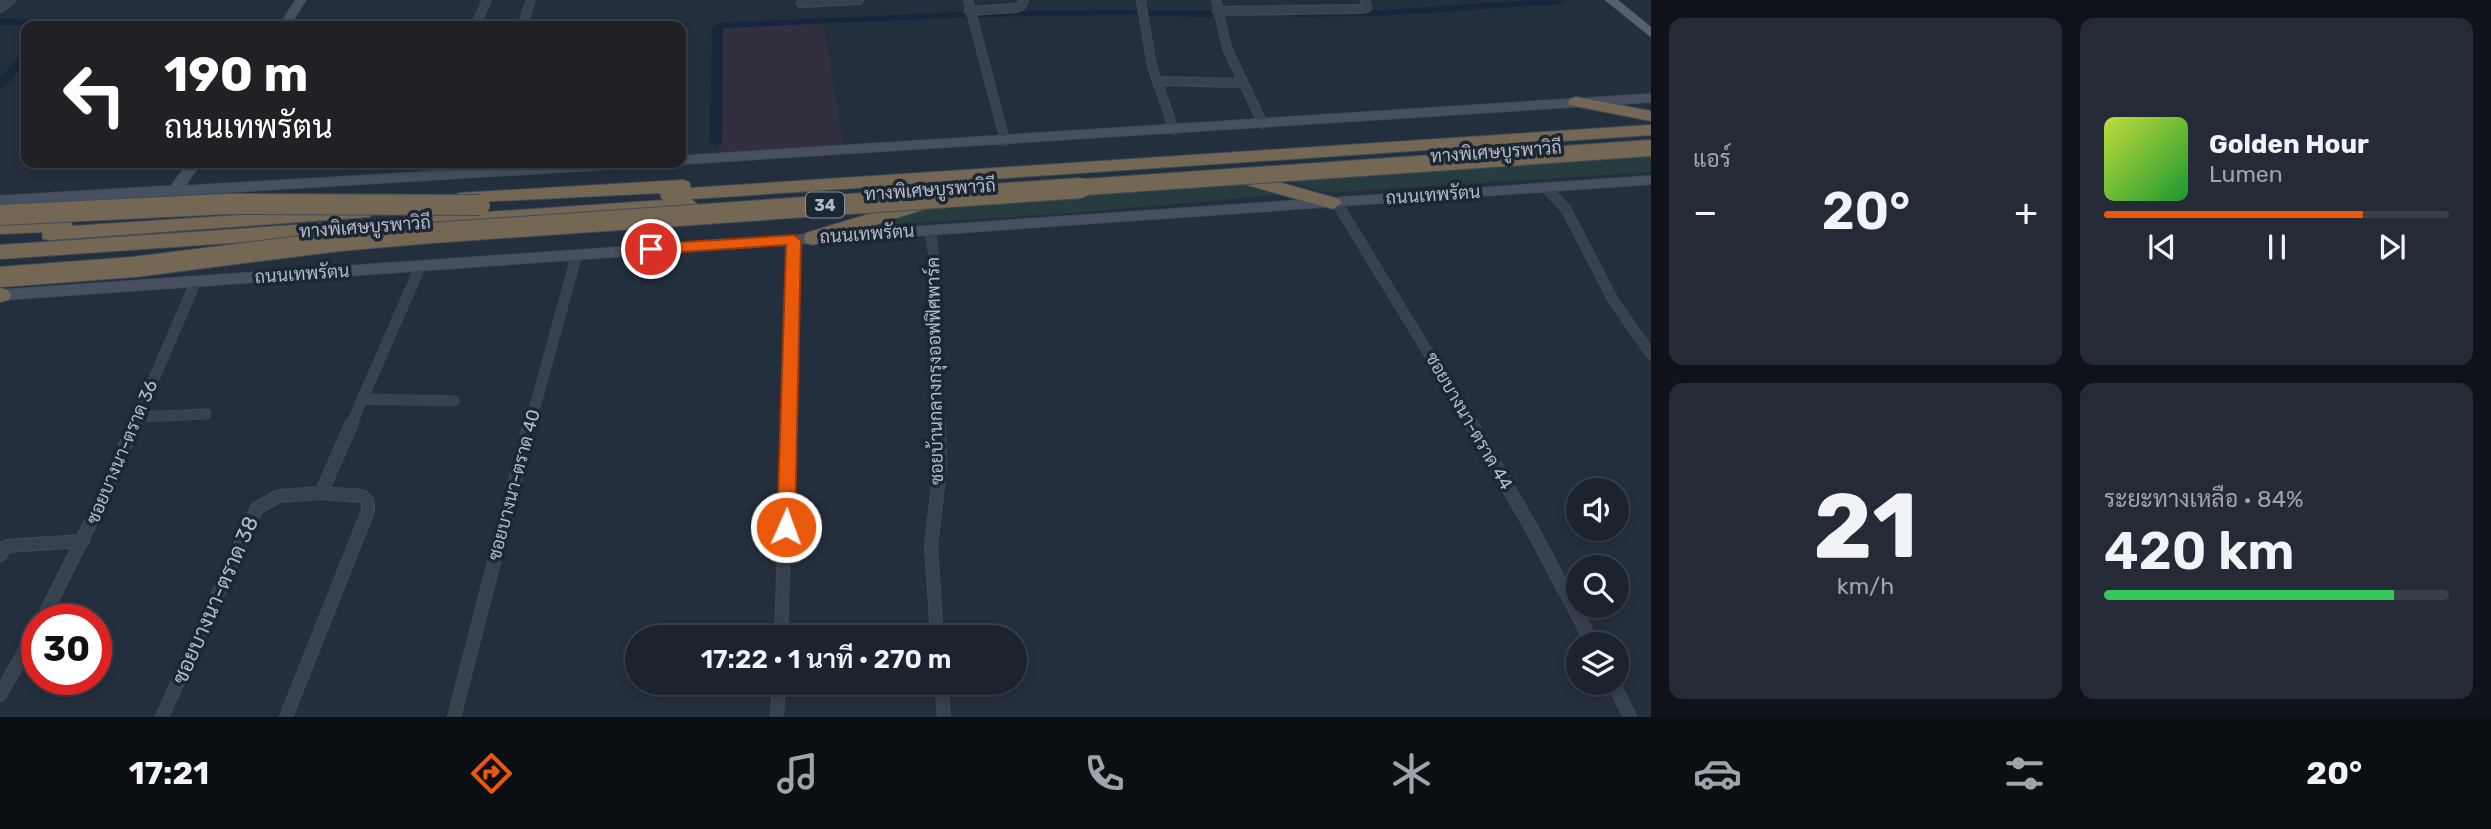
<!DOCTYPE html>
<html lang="th">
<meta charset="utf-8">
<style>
body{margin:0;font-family:Rubik,Sarabun,sans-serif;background:#242b36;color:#f1f3f6;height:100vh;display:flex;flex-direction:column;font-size:26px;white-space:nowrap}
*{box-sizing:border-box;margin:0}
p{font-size:23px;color:#a0a4aa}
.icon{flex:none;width:38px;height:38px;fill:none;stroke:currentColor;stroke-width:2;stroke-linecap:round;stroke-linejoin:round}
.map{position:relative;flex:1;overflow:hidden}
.panel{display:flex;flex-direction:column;gap:18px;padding:18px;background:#0f1319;width:840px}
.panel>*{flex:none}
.guide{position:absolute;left:21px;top:21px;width:665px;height:147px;border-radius:14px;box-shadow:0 4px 10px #0003,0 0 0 2px #39404a;background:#202124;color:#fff;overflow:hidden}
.tools{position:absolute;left:1566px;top:478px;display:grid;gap:14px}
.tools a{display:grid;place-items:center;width:63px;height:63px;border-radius:50%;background:#1b232e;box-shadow:0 4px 10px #0003,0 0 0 2px #39404a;font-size:35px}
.speed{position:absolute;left:21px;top:604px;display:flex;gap:14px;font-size:35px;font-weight:700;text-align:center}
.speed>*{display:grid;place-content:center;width:91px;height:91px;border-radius:50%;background:#1b232e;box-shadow:0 4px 10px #0003,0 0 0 2px #39404a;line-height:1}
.speed .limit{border:10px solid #d22;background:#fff;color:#111}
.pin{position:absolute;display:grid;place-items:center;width:60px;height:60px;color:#fff;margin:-30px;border:4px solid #fff;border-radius:50%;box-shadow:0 2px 7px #0007}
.me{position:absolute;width:77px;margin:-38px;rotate:2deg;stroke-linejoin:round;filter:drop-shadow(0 0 5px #0008)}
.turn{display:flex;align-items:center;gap:24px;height:147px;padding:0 28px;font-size:32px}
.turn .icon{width:91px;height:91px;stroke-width:2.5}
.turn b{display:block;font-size:49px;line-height:60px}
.big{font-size:52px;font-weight:600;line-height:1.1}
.panel .tile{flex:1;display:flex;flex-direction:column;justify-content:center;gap:10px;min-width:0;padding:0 24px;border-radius:14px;background:#242b36}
.panel .dial{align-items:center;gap:0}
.dial b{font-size:91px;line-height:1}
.song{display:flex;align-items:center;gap:21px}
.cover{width:84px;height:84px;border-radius:10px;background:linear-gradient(135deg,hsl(70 70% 55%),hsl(130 70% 35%))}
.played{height:7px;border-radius:4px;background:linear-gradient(90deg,#ea580c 75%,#39404a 75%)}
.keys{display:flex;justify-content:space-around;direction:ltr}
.heat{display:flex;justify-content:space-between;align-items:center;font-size:38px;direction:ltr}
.charge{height:10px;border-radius:5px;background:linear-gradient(90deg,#34c759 84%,#39404a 0)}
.panel .tiles{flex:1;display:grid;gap:18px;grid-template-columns:repeat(2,1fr)}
.trip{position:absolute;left:625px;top:625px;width:402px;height:70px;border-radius:35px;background:#1b232e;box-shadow:0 4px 10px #0003,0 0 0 2px #39404a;font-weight:600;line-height:70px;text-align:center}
.menu{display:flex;height:112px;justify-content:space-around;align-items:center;background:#0b0e12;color:#a0a4aa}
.menu .icon{width:49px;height:49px}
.menu .selected{color:#ea580c}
.menu b{font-size:32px;color:#f1f3f6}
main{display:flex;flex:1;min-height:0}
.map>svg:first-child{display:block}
.medical{fill:#32303f}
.green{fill:#263c3f}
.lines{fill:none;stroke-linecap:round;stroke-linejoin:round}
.canal{fill:#17263c;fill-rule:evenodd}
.street-far2-casing{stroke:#414a57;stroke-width:10}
.street-far1-casing{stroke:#414a57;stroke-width:11}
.street-casing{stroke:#414a57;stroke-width:14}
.secondary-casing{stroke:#414a57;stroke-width:2}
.primary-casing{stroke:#414a57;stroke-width:1}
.highway-casing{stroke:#434c59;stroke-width:2}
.street-far2{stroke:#38414e;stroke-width:8}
.street-far1{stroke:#38414e;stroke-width:10}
.street{stroke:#38414e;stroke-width:12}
.secondary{fill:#465061;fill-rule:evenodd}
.primary{fill:#56606e;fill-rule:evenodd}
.highway{fill:#746855;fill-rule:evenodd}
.highway-bridge-far1-casing{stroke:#434c59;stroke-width:18;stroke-linecap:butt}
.highway-bridge-casing{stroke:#434c59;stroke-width:22;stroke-linecap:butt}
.highway-bridge-far1{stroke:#746855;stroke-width:16}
.highway-bridge{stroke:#746855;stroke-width:20}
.route{fill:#ea580c;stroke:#983908;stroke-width:2}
.labels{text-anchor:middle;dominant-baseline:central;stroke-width:7;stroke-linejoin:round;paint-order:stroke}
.shield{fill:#1d2633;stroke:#878f9c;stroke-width:2}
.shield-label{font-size:16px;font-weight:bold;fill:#b4bcc9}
.street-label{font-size:18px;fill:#b4bcc9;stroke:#1d2633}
.near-street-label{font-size:21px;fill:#b4bcc9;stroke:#1d2633}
</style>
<main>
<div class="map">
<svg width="1651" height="717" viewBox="0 0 1651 717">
<rect width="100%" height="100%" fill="#242f3e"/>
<path class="medical" d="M 823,23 L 844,148 L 719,153 L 719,28 Z"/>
<path class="green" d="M 1651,156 L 1651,172 L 1339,192 L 1320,192 L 1289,180 Z
M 1252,182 L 1287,194 L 1074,213 L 864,226 L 927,205 Z"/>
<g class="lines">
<path class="canal" d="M 1532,0 L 1565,1 L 1560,4 L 1381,16 L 1293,17 L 1288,14 L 1293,11 L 1381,10 Z
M 1134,10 L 1139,13 L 1137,15 L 978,17 L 973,14 L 978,11 Z
M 1146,11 L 1210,11 L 1215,14 L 1210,17 L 1149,16 L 1144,13 Z
M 963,12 L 968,15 L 966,17 L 723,28 L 722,142 L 716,146 L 710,142 L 712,28 L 718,23 Z
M 0,19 L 54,20 L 59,23 L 56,26 L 0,25 Z
M 26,52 L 26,61 L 4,87 L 0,88 L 0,78 L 22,53 Z"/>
<defs>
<path id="street-far2" d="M 968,0 L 1005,141
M 1141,0 L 1152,66 L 1174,130
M 1216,0 L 1227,48 L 1263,124
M 801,3 L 859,0
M 0,8 L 11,0
M 969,11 L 1015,8 L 1021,6 L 1024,0
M 1217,11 L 1359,9 L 1367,8 L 1365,0
M 475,26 L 487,0
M 522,26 L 531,0
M 1158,81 L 1242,83
M 444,175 L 449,163
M 424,177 L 431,163
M 1545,187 L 1547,189"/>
<path id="street-far1" d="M 1546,188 L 1566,209 L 1613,300 L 1651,354
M 1337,203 L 1472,425
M 930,230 L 936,270 L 939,425
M 363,399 L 454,401
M 137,417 L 206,414
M 134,425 L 196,281
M 351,425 L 421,265
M 530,425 L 577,254
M 788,425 L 794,240"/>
<path id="street" d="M 1471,423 L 1533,531 L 1593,644
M 0,555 L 6,546 L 83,541
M 42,620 L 100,504 L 135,423
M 781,637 L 788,423
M 937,637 L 931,546 L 940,469 L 939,423
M 941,682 L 944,717
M 1613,682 L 1630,717
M 0,695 L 37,629
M 162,717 L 257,508 L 279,496 L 321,493
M 286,717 L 368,511 L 368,502 L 362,496 L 321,493 L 352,423
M 454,717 L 530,423
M 777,717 L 779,682"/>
<path id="secondary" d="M 296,0 L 306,0 L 289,26 L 279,26 Z
M 1651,94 L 1651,102 L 681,164 L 676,163 L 681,163 L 681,156 Z
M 188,163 L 201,163 L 185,186 L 576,163 L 650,163 L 643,167 L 0,206 L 0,196 L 171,186 Z
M 1651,176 L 1651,184 L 0,300 L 0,290 Z"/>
<path id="primary" d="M 1605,0 L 1618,0 L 1651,27 L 1651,37 Z"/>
<path id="highway" d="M 1576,97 L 1651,111 L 1651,121 L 1570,105 L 1568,102 L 1570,99 Z
M 1651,125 L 1651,135 L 691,199 L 698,205 L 689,211 L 0,259 L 0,245 L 666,200 L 662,199 L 660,193 L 454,203 L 451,199 L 454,195 L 460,193 L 683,180 L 689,182 L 691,188 Z
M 1246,173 L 1339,199 L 1342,203 L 1333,209 L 1240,183 L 1237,179 Z
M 925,197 L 931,199 L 934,203 L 931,207 L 813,245 L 806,243 L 804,238 L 806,233 Z
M 364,207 L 370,209 L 373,213 L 370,217 L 50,240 L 43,239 L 42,232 L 0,234 L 0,222 L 64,218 L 71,220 L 72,226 Z
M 0,288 L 8,290 L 11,295 L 8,300 L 0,302 Z"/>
</defs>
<use href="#street-far2" class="street-far2-casing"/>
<use href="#street-far1" class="street-far1-casing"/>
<use href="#street" class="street-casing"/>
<use href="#secondary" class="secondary-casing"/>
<use href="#primary" class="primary-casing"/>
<use href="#highway" class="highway-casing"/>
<use href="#street-far2" class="street-far2"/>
<use href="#street-far1" class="street-far1"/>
<use href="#street" class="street"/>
<use href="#secondary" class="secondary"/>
<use href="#primary" class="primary"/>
<use href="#highway" class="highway"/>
<defs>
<path id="highway-bridge-far1" d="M 1056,189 L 1651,148"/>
<path id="highway-bridge" d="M 0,215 L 227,204 L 480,205
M 0,277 L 134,267 L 339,241 L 431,233 L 1081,188"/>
</defs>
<use href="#highway-bridge-far1" class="highway-bridge-far1-casing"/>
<use href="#highway-bridge" class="highway-bridge-casing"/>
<use href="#highway-bridge-far1" class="highway-bridge-far1"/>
<use href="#highway-bridge" class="highway-bridge"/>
</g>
<path class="route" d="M 794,235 L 801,240 L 795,527 L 793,533 L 786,535 L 780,533 L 777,527 L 786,245 L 651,254 L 644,249 L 651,244 Z"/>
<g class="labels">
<rect class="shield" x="806" y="192.5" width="38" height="25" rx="5"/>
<g class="shield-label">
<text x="825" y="205">34</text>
</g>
<g class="street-label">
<text transform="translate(1496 152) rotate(-4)">ทางพิเศษบูรพาวิถี</text>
<text transform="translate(930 190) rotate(-4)">ทางพิเศษบูรพาวิถี</text>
<text transform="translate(1433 195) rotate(-4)">ถนนเทพรัตน</text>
<text transform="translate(365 227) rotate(-4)">ทางพิเศษบูรพาวิถี</text>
<text transform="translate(867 234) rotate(-4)">ถนนเทพรัตน</text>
<text transform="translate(302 274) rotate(-4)">ถนนเทพรัตน</text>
<text transform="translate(935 371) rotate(-91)">ซอยบ้านกลางกรุงออฟฟิศพาร์ค</text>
<text transform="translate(1469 421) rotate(60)">ซอยบางนา-ตราด 44</text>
<text transform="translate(122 452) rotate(-67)">ซอยบางนา-ตราด 36</text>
<text transform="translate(514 485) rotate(-75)">ซอยบางนา-ตราด 40</text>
</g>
<g class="near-street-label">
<text transform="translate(215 600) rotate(-66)">ซอยบางนา-ตราด 38</text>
</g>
</g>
</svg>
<div class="tools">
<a><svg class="icon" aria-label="sound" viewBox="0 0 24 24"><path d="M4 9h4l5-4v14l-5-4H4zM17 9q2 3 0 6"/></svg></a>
<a><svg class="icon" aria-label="search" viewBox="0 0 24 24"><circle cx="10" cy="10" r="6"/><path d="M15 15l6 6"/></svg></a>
<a><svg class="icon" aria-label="layers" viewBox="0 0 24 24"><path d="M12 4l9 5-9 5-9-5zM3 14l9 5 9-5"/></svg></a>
</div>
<div class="speed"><div class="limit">30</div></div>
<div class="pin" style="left:651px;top:249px;background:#d93025"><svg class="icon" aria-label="arrive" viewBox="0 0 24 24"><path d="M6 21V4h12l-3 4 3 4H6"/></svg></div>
<svg class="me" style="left:786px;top:527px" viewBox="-20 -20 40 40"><circle r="17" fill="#ea580c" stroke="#fff" stroke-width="3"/><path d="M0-11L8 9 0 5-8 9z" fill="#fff"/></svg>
<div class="trip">17:22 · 1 นาที · 270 m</div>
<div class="guide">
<div class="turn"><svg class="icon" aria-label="left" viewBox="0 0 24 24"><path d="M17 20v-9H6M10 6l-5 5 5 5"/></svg><div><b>190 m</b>ถนนเทพรัตน</div></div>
</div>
</div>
<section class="panel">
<div class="tiles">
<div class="tile"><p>แอร์</p>
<div class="heat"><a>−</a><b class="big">20°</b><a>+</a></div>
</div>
<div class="tile">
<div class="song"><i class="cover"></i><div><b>Golden Hour</b><p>Lumen</p></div></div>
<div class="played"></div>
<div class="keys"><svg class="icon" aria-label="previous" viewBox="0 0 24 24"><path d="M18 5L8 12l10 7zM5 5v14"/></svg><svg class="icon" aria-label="pause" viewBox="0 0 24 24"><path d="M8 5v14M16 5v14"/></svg><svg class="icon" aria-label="next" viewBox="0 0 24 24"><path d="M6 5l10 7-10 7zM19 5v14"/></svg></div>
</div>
<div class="tile dial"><b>21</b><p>km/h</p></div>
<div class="tile"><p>ระยะทางเหลือ · 84%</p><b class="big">420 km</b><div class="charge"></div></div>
</div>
</section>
</main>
<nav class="menu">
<b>17:21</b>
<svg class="icon selected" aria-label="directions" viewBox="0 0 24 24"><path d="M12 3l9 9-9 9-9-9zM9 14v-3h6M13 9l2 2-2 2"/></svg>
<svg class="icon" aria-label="music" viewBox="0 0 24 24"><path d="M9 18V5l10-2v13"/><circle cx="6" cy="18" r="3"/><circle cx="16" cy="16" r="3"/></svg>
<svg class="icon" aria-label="phone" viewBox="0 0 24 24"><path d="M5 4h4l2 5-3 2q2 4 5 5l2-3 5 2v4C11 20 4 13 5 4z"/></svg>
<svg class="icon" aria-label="climate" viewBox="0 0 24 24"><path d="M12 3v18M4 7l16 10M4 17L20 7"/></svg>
<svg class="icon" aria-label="car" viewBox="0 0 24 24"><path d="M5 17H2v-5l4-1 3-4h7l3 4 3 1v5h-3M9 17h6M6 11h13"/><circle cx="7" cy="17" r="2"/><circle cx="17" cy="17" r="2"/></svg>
<svg class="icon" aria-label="filters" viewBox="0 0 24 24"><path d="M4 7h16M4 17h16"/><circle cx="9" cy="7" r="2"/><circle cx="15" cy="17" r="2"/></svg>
<b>20°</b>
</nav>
